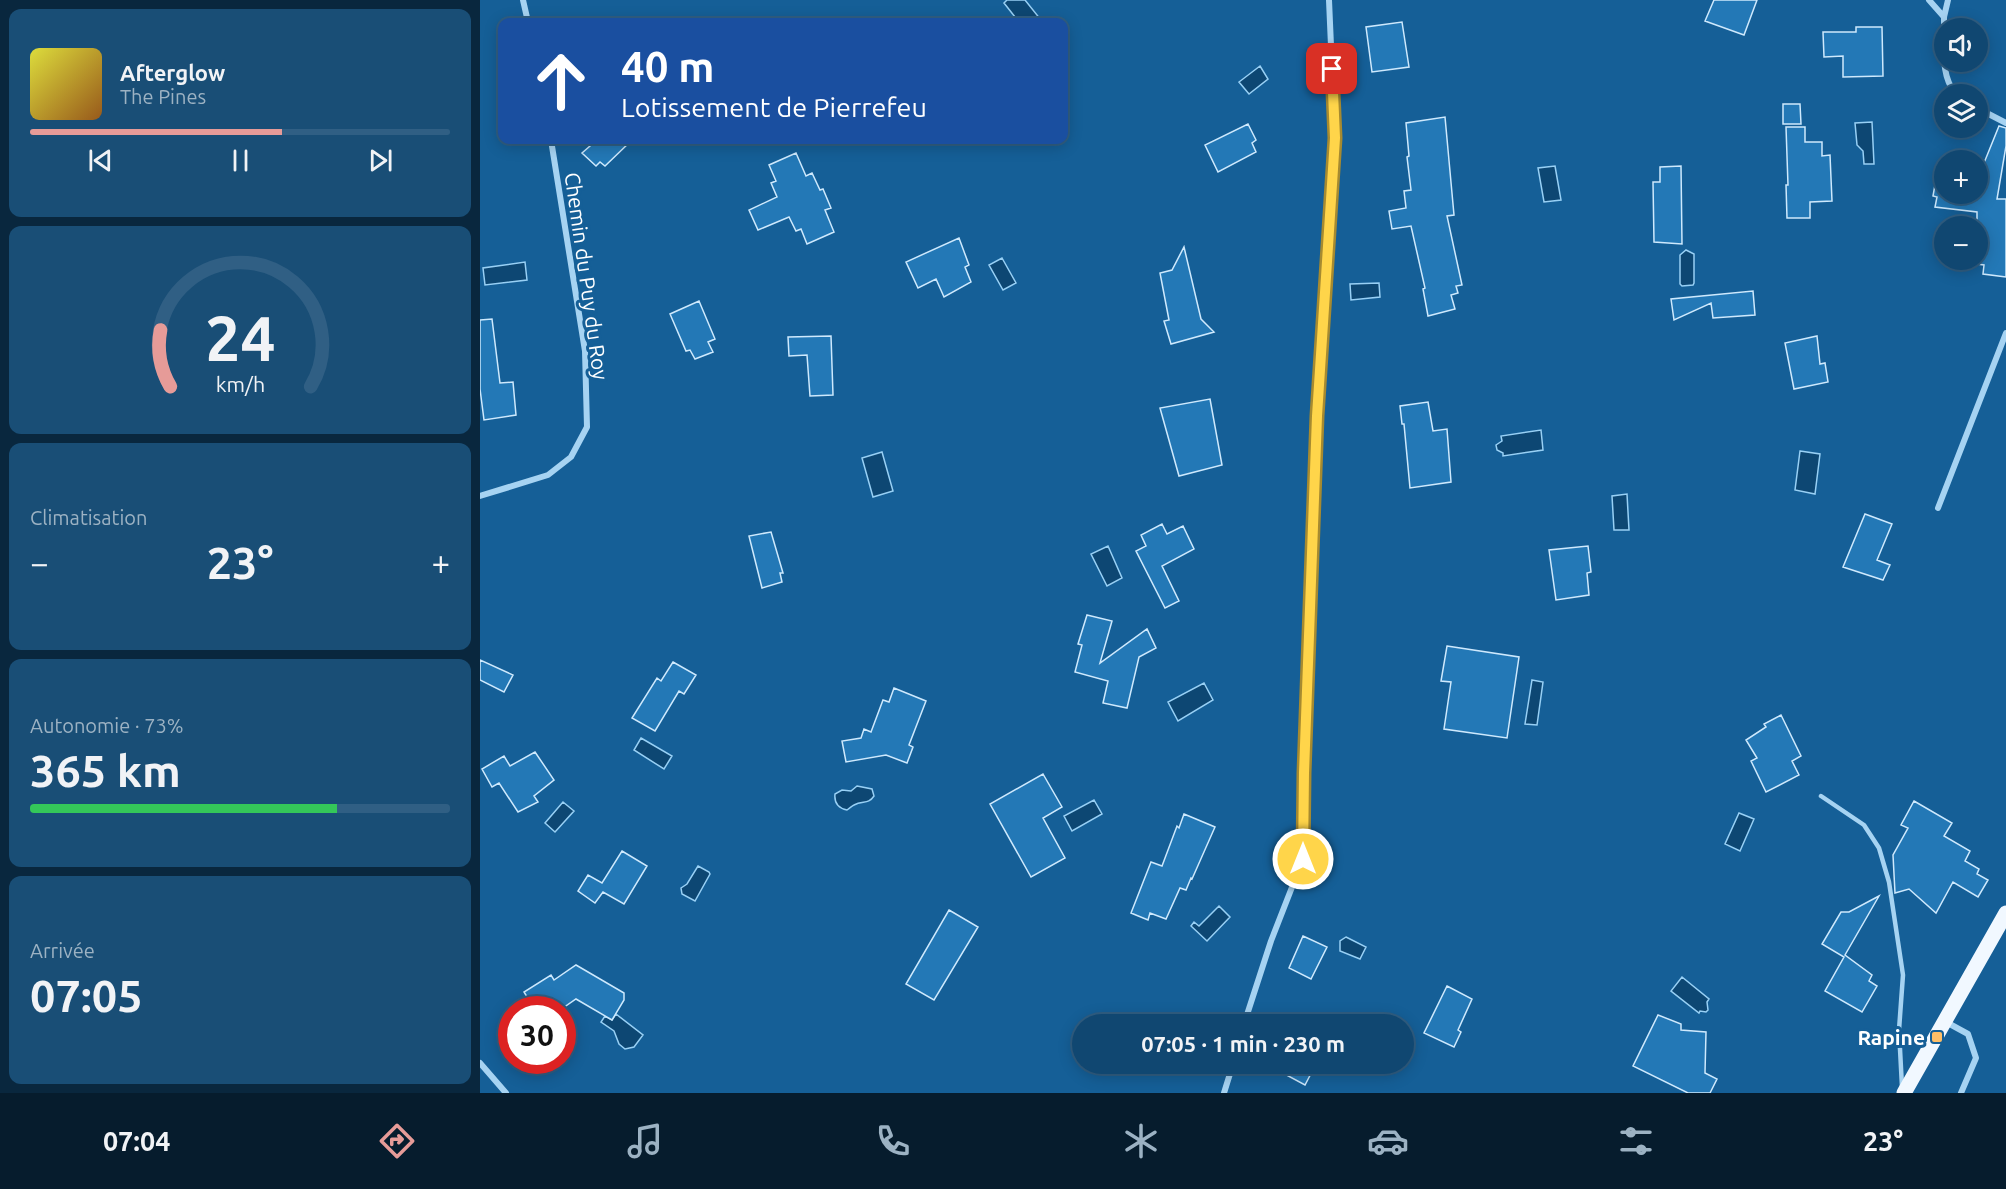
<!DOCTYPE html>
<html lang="fr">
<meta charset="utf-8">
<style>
body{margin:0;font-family:Ubuntu,sans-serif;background:#194e76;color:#f1f3f6;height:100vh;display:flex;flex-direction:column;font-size:22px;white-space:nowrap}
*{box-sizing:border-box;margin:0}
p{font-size:20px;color:#9cb2c3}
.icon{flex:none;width:33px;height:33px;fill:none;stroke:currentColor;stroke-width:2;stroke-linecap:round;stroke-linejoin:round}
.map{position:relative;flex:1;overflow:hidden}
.panel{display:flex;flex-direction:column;gap:9px;padding:9px;background:#09273e;width:480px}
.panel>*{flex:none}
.top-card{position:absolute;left:18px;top:18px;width:570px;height:126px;border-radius:12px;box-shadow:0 3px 15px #0003,0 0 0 2px #305f84;background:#1a4fa0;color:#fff;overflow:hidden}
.fabs{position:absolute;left:1454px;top:18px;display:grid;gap:12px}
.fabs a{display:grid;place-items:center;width:54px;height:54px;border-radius:50%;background:#104771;box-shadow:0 3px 15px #0003,0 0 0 2px #305f84;font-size:30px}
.speed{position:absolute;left:18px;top:996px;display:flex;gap:12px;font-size:30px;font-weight:700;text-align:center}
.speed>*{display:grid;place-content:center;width:78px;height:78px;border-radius:50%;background:#104771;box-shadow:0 3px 15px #0003,0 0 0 2px #305f84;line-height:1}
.speed .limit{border:9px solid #d22;background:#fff;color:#111}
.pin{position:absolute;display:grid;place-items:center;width:51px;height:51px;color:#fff;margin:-26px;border-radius:12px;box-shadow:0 3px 9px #0006}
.me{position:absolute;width:66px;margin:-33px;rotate:0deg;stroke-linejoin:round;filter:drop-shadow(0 0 4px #0008)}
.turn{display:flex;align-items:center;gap:21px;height:126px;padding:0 24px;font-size:27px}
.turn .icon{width:78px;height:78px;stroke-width:2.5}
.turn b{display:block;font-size:42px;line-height:51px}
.big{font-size:45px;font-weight:600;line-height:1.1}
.panel .widget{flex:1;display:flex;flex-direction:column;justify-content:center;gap:9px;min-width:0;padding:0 21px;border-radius:12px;background:#194e76}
.panel .dial{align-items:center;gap:0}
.dial svg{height:156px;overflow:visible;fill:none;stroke:#305f84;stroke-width:7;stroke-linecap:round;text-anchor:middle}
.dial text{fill:#f1f3f6;stroke:none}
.song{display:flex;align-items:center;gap:18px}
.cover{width:72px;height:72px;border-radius:9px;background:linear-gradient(135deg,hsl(60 70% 55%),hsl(30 70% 35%))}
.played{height:6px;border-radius:3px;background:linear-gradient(90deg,#e69b98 60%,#305f84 60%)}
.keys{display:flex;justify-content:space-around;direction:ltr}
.heat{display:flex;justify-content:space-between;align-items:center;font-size:33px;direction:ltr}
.charge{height:9px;border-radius:4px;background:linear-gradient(90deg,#34c759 73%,#305f84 0)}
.trip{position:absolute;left:592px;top:1014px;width:342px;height:60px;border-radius:30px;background:#104771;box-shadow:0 3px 15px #0003,0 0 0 2px #305f84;font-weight:600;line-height:60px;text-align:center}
.dock{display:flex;height:96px;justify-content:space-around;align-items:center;background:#061c2d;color:#9cb2c3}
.dock .icon{width:42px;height:42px}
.dock .current{color:#e69b98}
.dock b{font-size:27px;color:#f1f3f6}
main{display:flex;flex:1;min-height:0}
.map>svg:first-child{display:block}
.water{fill:#0d4773;stroke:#98d0f5;stroke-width:1.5}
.building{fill:#2378b6;stroke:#cee9fd;stroke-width:1.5}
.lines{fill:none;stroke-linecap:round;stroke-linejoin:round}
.service{stroke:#a6d3f2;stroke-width:4.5}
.minor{stroke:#a6d3f2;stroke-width:6}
.primary{stroke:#f1f8ff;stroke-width:15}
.route-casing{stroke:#a68a30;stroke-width:15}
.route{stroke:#ffd54a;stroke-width:10}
.poi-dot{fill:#ffbf67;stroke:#155f97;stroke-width:2}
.labels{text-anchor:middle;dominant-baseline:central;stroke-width:6;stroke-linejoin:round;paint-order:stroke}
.street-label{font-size:21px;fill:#fff;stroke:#155f97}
.poi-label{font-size:21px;font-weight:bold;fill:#fff;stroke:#155f97;text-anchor:end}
</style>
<main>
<section class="panel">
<div class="widget">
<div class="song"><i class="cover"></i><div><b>Afterglow</b><p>The Pines</p></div></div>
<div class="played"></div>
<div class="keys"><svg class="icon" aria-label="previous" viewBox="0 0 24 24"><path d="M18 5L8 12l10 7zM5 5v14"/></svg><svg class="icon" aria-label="pause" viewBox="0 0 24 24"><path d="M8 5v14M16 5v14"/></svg><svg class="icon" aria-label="next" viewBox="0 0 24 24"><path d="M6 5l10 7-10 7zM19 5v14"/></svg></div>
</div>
<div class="widget dial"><svg viewBox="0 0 100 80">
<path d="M14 69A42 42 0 1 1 86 69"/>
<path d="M14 69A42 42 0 0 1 9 40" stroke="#e69b98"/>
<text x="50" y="56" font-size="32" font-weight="700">24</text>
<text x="50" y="72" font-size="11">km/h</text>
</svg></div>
<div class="widget"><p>Climatisation</p>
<div class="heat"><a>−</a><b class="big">23°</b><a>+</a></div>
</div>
<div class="widget"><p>Autonomie · 73%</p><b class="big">365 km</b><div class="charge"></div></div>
<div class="widget"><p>Arrivée</p><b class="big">07:05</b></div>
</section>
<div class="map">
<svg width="1526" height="1093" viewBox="0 0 1526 1093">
<rect width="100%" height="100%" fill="#155f97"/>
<path class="water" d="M 527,0 L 545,0 L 561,20 L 558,22 L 539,22 L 524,3 Z
M 780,66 L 788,79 L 769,94 L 759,82 Z
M 1392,122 L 1394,164 L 1384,164 L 1383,151 L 1377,145 L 1375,123 Z
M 1075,166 L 1081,200 L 1064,202 L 1058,168 Z
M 1206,250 L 1214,254 L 1214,283 L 1213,285 L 1202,286 L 1200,284 L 1200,255 Z
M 522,258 L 536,283 L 523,290 L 509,265 Z
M 45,262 L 47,280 L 5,285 L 3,268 Z
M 899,283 L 900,297 L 871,300 L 870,284 Z
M 1061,430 L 1063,450 L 1023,456 L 1023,453 L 1017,450 L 1016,445 L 1022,441 L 1021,436 Z
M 1320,451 L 1340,454 L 1335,494 L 1315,490 Z
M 402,452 L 413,491 L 393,497 L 382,458 Z
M 1147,494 L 1149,530 L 1134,530 L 1132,496 Z
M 628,546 L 642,578 L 627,586 L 611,554 Z
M 1052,680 L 1063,682 L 1057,725 L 1045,724 Z
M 724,683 L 733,700 L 698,721 L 688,702 Z
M 161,738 L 192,756 L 184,769 L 154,750 Z
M 377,786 L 392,789 L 394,796 C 388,805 383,800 374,805 C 372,806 370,808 367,810 C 358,808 354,803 355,794 L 362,790 L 371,791 Z
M 614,800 L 622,814 L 592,831 L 584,816 Z
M 83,802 L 94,811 L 75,832 L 65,823 Z
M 1259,813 L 1274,819 L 1260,851 L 1245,844 Z
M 218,866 L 229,872 L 230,874 L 215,901 L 202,894 L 201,888 L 207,884 Z
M 739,906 L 750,917 L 727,941 L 711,926 L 714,922 L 719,926 Z
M 866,937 L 886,947 L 880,959 L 860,951 L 860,941 Z
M 1202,977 L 1229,999 L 1227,1002 L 1228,1010 L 1226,1012 L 1220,1011 L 1219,1013 L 1191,991 Z
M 136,1014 L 163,1035 L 154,1047 L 145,1049 L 139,1044 L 134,1031 L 121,1022 L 125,1016 L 132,1020 Z"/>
<path class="building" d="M 1234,0 L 1277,0 L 1264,35 L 1225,21 Z
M 922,22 L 929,67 L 892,72 L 886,27 Z
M 1376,27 L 1402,27 L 1403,76 L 1363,77 L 1363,56 L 1344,57 L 1343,32 L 1376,32 Z
M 1303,104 L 1320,104 L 1321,124 L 1303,124 Z
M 965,117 L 974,215 L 967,216 L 982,285 L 976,286 L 978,293 L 971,295 L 975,309 L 948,316 L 943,289 L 945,288 L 931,226 L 912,229 L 909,211 L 926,208 L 924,191 L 931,190 L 927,157 L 929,156 L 926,123 Z
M 768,124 L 776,140 L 772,143 L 776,152 L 738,172 L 725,145 Z
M 1519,126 L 1526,128 L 1526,146 L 1517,199 L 1526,199 L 1526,277 L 1503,274 L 1504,265 L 1497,264 L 1497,212 L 1455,207 L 1457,197 L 1453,196 L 1458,168 L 1464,169 L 1464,194 L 1497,194 L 1497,162 L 1504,163 Z
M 1306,127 L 1325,127 L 1325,142 L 1342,142 L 1342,156 L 1350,155 L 1352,201 L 1330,202 L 1330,218 L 1307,218 L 1306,185 L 1308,185 Z
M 117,140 L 152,140 L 125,166 L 120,162 L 116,166 L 102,153 Z
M 316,153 L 326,176 L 332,173 L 340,190 L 343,189 L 351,208 L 345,210 L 354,232 L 327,244 L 321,229 L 316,231 L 309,217 L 278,230 L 269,210 L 297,197 L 291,183 L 296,181 L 289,165 Z
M 1201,166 L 1202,244 L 1174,242 L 1173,182 L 1180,182 L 1180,167 Z
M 479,238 L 489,265 L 485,267 L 491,282 L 464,297 L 456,279 L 438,288 L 426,262 Z
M 704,247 L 721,319 L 734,332 L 691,344 L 684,321 L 689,320 L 680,273 L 692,270 Z
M 1273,291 L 1275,315 L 1233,318 L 1231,303 L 1194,320 L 1191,299 Z
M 219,301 L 235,339 L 228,342 L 233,352 L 215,359 L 210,350 L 206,351 L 190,314 Z
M 12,319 L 20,383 L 33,382 L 36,415 L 4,420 L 0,389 L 0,320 Z
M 351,336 L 353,395 L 330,396 L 327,355 L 309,356 L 308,337 Z
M 1337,336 L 1340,364 L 1345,363 L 1348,382 L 1314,389 L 1305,343 Z
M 730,399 L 742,465 L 699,476 L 680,408 Z
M 948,402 L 953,431 L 967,429 L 971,482 L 930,488 L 924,424 L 922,424 L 920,406 Z
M 1385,514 L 1412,524 L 1397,560 L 1410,565 L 1403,580 L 1363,567 Z
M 682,524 L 687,534 L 703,526 L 714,549 L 682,566 L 699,601 L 685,608 L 656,551 L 666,546 L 661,535 Z
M 291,532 L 303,573 L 300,573 L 302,582 L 282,588 L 269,536 Z
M 1108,546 L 1111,572 L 1107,573 L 1109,595 L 1076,600 L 1069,550 Z
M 607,615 L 632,621 L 620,663 L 667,629 L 676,648 L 659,657 L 647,708 L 623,703 L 628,681 L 595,672 L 602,645 L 598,644 Z
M 967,646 L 1039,657 L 1027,738 L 964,729 L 971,682 L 961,681 Z
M 0,660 L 33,675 L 24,692 L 0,680 Z
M 193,662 L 216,675 L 204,694 L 199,691 L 175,731 L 152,718 L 177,678 L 181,681 Z
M 414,688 L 446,701 L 429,745 L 433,747 L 427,763 L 406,755 L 366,762 L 362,741 L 381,738 L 384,729 L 391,732 L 403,700 L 409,702 Z
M 1301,715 L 1321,756 L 1312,761 L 1319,775 L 1286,792 L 1271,761 L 1277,758 L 1266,740 L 1286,727 L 1284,724 Z
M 55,752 L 74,780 L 54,796 L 58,802 L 38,812 L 19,783 L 12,787 L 2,769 L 24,756 L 30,766 Z
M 563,774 L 582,807 L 563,818 L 585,858 L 551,877 L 510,804 Z
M 1434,801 L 1472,823 L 1464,836 L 1490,851 L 1485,861 L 1499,869 L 1497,874 L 1508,880 L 1498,897 L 1473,882 L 1456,913 L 1429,889 L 1415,893 L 1413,855 L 1428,828 L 1421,825 Z
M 704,814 L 735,827 L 712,879 L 711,878 L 706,890 L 700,888 L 686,919 L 670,913 L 668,920 L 651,913 L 671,862 L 682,866 L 697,826 L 699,828 Z
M 142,851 L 167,866 L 144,904 L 123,892 L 115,903 L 98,891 L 108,875 L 122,883 Z
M 1399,896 L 1365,955 L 1392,975 L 1389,981 L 1397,986 L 1382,1012 L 1345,991 L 1364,957 L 1342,944 L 1361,912 L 1369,912 Z
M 469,910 L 498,927 L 454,1000 L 426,984 Z
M 823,936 L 847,947 L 831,979 L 809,968 Z
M 96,965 L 144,993 L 144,1000 L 132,1020 L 96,999 L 80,1010 L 55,1010 L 44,992 L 71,975 L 74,980 Z
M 967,986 L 992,999 L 978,1030 L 981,1032 L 974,1047 L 944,1033 Z
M 1178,1015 L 1201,1024 L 1201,1030 L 1226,1032 L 1225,1073 L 1237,1079 L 1230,1093 L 1208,1093 L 1153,1066 Z
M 786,1064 L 836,1064 L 825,1085 Z"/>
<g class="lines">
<path class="service" d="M 1341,796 L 1384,825 L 1399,848 L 1409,882 L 1423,975 L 1419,1030 L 1422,1087"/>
<path class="minor" d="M 43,0 L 48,22
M 1449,0 L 1464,17
M 1464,28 L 1464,17 L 1468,0
M 1464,35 C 1464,57 1462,75 1475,94
M 1497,108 L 1526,123
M 0,496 L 68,475 L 91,457 L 107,427 L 105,351 L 71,140
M 1458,508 L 1526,333
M 1466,1022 L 1488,1034 L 1496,1058 L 1481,1093
M 764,1024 L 791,941 L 823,859 L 824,773 L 837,416 L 855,138 L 849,0
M 0,1063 L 26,1093
M 744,1093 L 753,1064"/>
<path class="primary" d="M 1424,1093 L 1526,913"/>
</g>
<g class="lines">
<defs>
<path id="route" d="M 823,859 L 824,773 L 837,416 L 855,138 L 852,69"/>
</defs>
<use href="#route" class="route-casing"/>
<use href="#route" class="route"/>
</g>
<rect class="poi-dot" x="1451" y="1031" width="12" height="12" rx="3"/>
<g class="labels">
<g class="street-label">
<text transform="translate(107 276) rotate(82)">Chemin du Puy du Roy</text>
</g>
<g class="poi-label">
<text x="1445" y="1037">Rapine</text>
</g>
</g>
</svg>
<div class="fabs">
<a><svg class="icon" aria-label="sound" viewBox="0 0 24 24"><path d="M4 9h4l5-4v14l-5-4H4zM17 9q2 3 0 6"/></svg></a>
<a><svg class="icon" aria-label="layers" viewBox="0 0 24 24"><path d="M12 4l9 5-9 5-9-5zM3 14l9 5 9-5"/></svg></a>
<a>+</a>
<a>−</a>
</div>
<div class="speed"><div class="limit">30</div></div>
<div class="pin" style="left:852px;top:69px;background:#d93025"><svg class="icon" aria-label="arrive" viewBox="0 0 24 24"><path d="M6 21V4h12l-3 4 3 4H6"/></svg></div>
<svg class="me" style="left:823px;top:859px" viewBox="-20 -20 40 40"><circle r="17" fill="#ffd54a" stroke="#fff" stroke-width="3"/><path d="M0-11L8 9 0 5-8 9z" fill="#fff"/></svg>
<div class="trip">07:05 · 1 min · 230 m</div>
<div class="top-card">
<div class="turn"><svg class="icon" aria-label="ahead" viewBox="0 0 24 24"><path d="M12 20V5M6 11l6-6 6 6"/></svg><div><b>40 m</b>Lotissement de Pierrefeu</div></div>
</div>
</div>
</main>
<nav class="dock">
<b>07:04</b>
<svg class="icon current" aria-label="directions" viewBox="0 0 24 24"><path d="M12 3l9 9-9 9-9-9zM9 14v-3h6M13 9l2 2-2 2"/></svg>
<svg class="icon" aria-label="music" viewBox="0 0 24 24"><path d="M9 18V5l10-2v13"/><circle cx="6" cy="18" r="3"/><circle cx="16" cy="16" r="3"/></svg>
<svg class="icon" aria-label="phone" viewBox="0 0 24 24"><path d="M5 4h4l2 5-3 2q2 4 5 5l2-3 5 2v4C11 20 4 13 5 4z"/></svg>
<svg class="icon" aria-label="climate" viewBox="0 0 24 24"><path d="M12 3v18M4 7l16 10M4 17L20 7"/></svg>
<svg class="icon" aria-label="car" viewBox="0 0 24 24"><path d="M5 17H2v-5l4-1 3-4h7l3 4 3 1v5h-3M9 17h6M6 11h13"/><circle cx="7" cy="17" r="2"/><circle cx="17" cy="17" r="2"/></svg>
<svg class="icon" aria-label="filters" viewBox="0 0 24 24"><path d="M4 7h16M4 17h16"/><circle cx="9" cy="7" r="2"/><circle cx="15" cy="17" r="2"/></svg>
<b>23°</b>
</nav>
